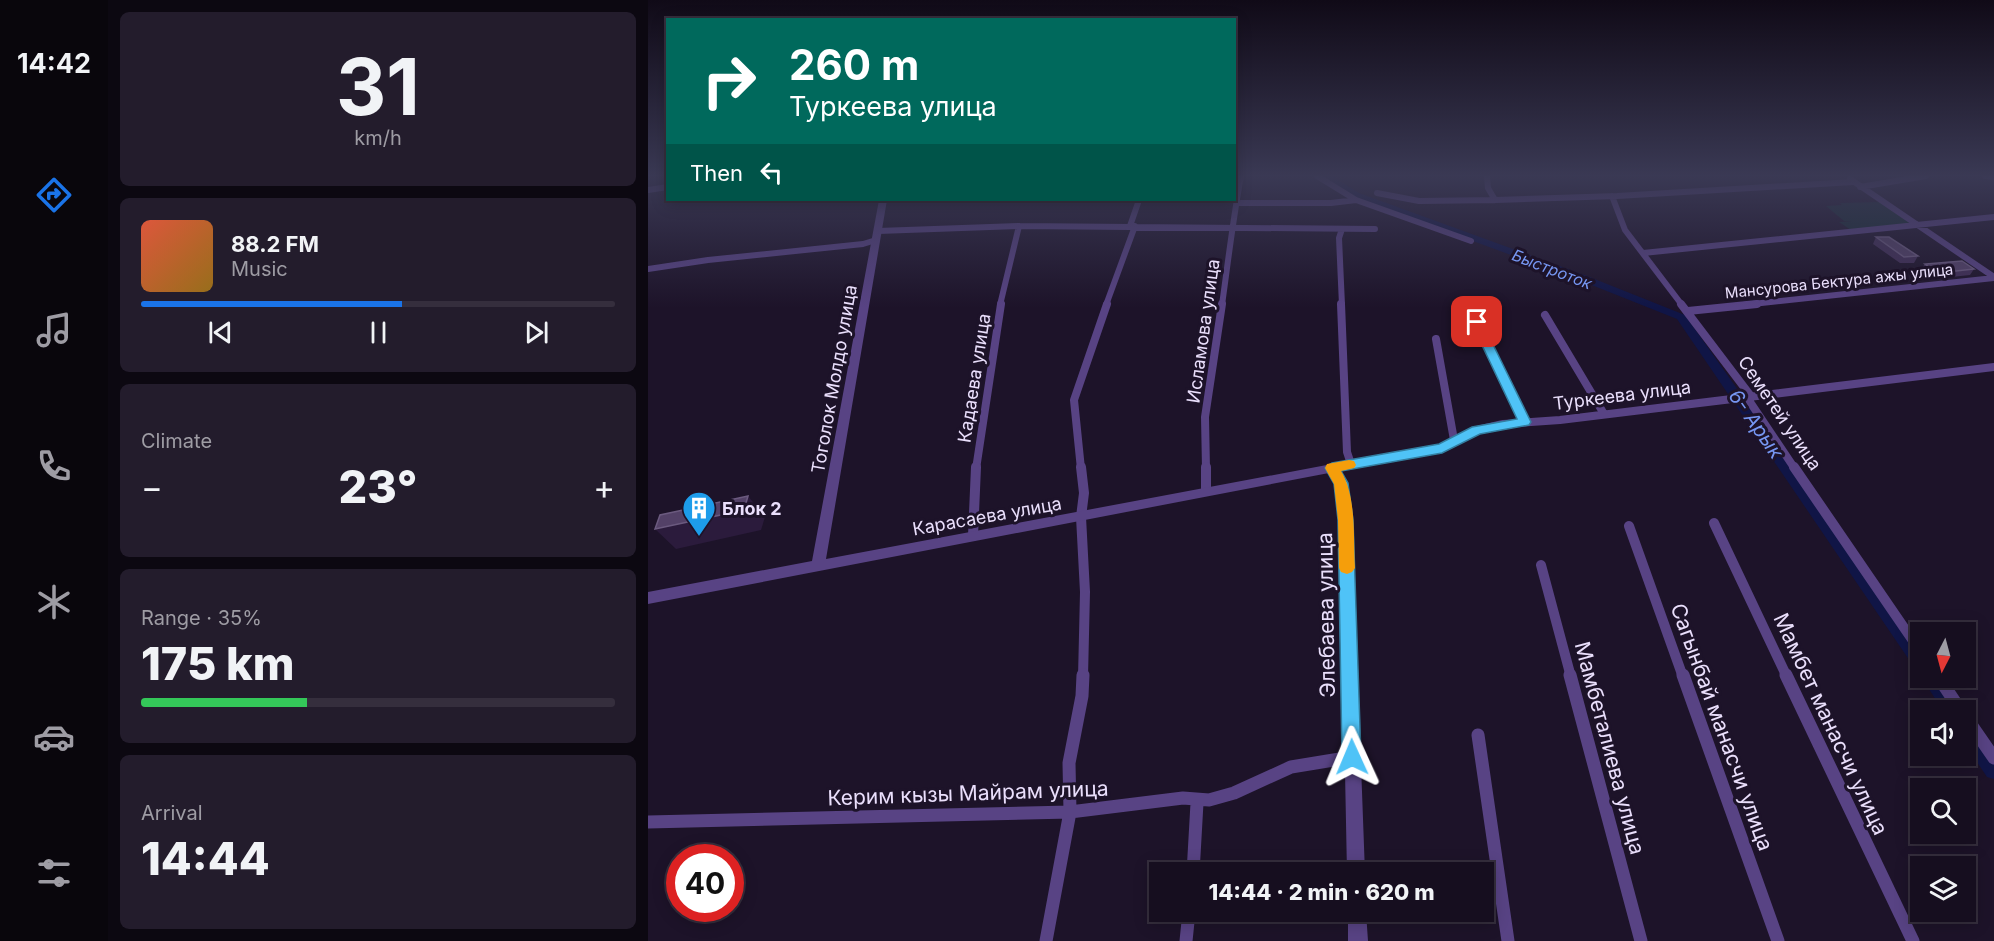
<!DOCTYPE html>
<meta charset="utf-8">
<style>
body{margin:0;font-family:Inter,sans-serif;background:#231c2c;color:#f1f3f6;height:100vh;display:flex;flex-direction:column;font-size:22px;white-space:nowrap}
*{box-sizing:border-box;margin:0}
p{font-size:20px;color:#9e9ca4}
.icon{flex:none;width:33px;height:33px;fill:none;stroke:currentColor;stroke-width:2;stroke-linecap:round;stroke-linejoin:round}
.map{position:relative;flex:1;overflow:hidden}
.details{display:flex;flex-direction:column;gap:12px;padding:12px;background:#0c0811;width:540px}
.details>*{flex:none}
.banner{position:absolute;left:18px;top:18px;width:570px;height:183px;border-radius:0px;box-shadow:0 3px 15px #0003,0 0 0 2px #352e3d;background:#00695c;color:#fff;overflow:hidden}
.needle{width:39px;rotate:186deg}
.controls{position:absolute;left:1262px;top:622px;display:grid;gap:12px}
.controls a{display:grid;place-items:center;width:66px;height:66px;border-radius:0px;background:#160e1f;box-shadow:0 3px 15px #0003,0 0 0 2px #352e3d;font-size:30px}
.speed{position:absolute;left:18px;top:844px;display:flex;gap:12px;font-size:30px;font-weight:700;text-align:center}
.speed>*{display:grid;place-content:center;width:78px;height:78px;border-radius:50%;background:#160e1f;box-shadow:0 3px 15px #0003,0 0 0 2px #352e3d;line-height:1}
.speed .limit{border:9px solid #d22;background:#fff;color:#111}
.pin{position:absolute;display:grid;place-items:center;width:51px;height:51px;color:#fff;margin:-26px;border-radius:12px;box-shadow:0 3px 9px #0006}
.me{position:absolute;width:66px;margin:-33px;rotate:359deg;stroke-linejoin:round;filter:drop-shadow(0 0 4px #0008)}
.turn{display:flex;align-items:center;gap:21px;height:126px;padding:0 24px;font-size:27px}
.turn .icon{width:78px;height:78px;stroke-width:2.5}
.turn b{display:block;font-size:42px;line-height:51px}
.then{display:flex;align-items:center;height:57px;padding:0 24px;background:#0003;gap:12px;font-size:22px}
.big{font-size:45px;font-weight:800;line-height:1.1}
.details .widget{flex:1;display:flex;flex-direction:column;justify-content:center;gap:9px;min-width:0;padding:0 21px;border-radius:9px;background:#231c2c}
.details .dial{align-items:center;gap:0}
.dial b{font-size:78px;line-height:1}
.song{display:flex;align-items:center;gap:18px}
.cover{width:72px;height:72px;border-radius:9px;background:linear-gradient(135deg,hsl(10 70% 55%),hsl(40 70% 35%))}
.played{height:6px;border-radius:3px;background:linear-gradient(90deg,#1a73e8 55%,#352e3d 55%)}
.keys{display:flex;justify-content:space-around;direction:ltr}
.heat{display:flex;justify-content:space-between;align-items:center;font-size:33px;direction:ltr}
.charge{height:9px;border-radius:4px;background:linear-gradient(90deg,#34c759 35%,#352e3d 0)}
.trip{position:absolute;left:501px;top:862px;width:345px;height:60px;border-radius:0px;background:#160e1f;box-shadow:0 3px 15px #0003,0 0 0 2px #352e3d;font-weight:800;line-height:60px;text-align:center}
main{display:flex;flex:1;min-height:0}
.menu{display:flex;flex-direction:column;width:108px;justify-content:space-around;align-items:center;background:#09060c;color:#9e9ca4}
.menu .icon{width:42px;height:42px}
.menu .selected{color:#1a73e8}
.menu b{font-size:27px;color:#f1f3f6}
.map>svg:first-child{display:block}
.green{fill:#172c33}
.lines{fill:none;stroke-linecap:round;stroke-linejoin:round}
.river{fill:#101546;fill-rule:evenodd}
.minor-far3{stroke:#584384;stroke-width:6}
.minor-far2{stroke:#584384;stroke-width:8}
.minor-far1{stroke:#584384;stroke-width:10}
.minor{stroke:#584384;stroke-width:13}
.tertiary{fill:#584384;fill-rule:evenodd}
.wall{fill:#412e56}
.shaded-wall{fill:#2b1b3c}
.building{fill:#534167;stroke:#6b5a7f;stroke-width:1.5}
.route{fill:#4fc3f7;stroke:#337fa1;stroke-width:1.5}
.slow{fill:#f59e0b}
.labels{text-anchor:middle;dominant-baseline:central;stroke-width:6;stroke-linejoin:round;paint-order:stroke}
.far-street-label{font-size:15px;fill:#eadffc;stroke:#1d1329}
.far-water-label{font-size:16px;font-style:italic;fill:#7696f2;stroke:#1d1329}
.street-label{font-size:18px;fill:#eadffc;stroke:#1d1329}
.poi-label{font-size:18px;font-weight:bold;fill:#eadffc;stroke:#1d1329;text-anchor:start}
.water-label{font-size:20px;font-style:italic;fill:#7696f2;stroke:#1d1329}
.near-street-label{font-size:21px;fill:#eadffc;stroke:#1d1329}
</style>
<main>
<nav class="menu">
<b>14:42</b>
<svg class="icon selected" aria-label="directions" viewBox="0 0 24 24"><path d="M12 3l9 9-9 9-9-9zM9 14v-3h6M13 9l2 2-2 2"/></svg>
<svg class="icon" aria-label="music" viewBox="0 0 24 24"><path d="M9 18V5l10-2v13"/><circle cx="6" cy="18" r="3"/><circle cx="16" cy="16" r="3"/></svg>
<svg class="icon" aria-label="phone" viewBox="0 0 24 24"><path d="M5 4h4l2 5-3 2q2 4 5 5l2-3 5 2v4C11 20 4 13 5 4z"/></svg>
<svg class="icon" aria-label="climate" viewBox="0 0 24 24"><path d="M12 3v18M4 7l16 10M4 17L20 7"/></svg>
<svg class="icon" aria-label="car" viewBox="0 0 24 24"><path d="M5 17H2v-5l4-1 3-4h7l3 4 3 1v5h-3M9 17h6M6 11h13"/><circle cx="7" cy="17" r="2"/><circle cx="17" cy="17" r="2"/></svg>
<svg class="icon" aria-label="filters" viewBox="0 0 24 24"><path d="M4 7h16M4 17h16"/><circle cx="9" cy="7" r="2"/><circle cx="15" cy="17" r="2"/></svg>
</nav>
<section class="details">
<div class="widget dial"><b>31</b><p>km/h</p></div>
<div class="widget">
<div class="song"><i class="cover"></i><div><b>88.2 FM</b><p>Music</p></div></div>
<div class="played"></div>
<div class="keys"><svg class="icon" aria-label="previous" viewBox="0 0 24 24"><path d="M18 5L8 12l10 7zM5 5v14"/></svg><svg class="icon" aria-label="pause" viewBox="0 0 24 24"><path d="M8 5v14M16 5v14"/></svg><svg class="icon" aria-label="next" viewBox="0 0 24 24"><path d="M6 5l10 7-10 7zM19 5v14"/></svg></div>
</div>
<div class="widget"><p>Climate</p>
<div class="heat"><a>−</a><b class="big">23°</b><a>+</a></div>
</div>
<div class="widget"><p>Range · 35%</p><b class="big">175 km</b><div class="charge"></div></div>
<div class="widget"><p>Arrival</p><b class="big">14:44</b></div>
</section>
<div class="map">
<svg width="1346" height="941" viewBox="0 0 1346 941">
<rect width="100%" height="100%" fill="#1d1329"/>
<path class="green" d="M 1232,202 L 1263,224 L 1203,230 L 1191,222 L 1204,221 L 1196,221 L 1178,206 L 1194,205 L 1192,203 Z"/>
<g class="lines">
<path class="river" d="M 674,176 L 684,176 L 711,193 L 939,276 L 1037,315 L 1272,648 L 1272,670 L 1266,667 L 1029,319 L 931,280 L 705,197 Z
M 1274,678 L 1293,678 L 1311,706 L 1309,711 L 1295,711 Z
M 1317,719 L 1323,722 L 1346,754 L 1346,779 L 1339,777 L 1317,744 Z"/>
<path class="minor-far3" d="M 669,176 L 708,200 L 823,241
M 839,176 L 840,188 L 847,200
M 1337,176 L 1346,177
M 1202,179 L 1346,277
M 1212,187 L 1278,176
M 0,190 L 20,187
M 729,193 L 771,201 L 847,200 L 969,196 L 1205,182
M 964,196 L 977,230 L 1034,305
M 589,203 L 683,203 L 708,200
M 482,226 L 491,200
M 230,231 L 371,226 L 727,229
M 995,253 L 1346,217
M 0,269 L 60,260 L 215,244 L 228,240
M 352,305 L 371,226
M 458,305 L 487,226
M 574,305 C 580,262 585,219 593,176
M 694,305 L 691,238 L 694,229
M 1095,305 L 1346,278"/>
<path class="minor-far2" d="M 693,304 L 699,452 L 703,464
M 1033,304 L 1102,395 L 1102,402 L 1147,469
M 1040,311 L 1109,304
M 897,315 L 956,414
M 829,323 L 877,422
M 788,339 L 806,440
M 684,468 L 794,448 L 829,430 L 855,424 L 912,420 L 1346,367
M 328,469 L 353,304
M 433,469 L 426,400 L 459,304
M 558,469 L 557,417 L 574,304"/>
<path class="minor-far1" d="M 433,467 L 436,493 L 433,517 L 437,592 L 435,677
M 558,467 L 558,491
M 1146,467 L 1272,651
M 684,468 L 689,467
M 1066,523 L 1139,677
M 981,526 L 1035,677
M 325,536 L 328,467
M 893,565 L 923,677"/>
<path class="minor" d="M 922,675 L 993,941
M 1035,675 L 1130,941
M 1138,675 L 1265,941
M 1291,678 L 1313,711
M 1317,716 L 1346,758
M 830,735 L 860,941
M 0,822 L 422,812 L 535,798 L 561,800 L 586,793 L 643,767 L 704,757
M 545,873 L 549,803
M 398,941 L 422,812 L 421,763 L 434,696 L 435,675
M 538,941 L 541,912"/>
<path class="tertiary" d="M 231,200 L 239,200 L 178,559 L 684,464 L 688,465 L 699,483 L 704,520 L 717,873 L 699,873 L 692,520 L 687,483 L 681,473 L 0,604 L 0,592 L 164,561 Z
M 700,912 L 718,912 L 720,941 L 700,941 Z"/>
</g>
<path class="wall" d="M 1228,237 L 1270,256 L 1266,263 L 1252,263 L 1225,244 Z
M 1277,264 L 1326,269 L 1322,275 L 1285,279 L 1272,270 Z"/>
<path class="shaded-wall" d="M 100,496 L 117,517 L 113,530 L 28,549 L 7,529 Z"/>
<path class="building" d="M 1228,237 L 1241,237 L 1270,256 L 1256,257 Z
M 1314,261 L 1326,269 L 1290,273 L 1277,264 Z
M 100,496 L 96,510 L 7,529 L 12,515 Z"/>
<linearGradient id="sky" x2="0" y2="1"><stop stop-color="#100a17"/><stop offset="0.57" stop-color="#3a3954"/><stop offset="1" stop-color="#3a3954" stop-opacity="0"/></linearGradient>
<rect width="1346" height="308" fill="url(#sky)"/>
<path class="route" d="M 829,319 L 834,322 L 883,422 L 881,425 L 832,434 L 794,453 L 693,471 L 700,483 L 705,520 L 713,757 L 710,764 L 704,767 L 697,764 L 694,757 L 690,520 L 686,484 L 677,468 L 684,463 L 791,444 L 824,427 L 869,419 L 823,322 Z"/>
<path class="slow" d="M 701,460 L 706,461 L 708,465 L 706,468 L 693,471 C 709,498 705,537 707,568 L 704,572 L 699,574 L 693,572 L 691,568 L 690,520 L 686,484 L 677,468 L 679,464 Z"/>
<defs>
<symbol id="building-pin" viewBox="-11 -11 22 30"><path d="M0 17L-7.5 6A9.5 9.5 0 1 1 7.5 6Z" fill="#1d9cea" stroke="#1d1329"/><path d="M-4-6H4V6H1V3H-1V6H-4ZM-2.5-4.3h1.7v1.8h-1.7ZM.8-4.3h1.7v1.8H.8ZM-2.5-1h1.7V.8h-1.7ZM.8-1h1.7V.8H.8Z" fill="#fff"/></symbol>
</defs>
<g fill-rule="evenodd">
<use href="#building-pin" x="32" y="489" width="38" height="52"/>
</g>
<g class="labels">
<g class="far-street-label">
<text transform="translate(1191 281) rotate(-6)">Мансурова Бектура ажы улица</text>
</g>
<g class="far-water-label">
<text transform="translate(904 269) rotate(21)">Быстроток</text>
</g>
<g class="street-label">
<text transform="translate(555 331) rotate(-82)">Исламова улица</text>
<text transform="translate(326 378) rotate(-81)">Кадаева улица</text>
<text transform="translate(186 379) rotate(-80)">Тоголок Молдо улица</text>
<text transform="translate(974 395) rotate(-7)">Туркеева улица</text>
<text transform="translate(1132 413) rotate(56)">Семетей улица</text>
<text transform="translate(339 516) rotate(-10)">Карасаева улица</text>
</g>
<g class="poi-label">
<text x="74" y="508">Блок 2</text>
</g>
<g class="water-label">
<text transform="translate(1108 424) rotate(55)">6- Арык</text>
</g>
<g class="near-street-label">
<text transform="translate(678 615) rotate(-91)">Элебаева улица</text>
<text transform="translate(1183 724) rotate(65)">Мамбет манасчи улица</text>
<text transform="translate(1074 727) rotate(70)">Сагынбай манасчи улица</text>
<text transform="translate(962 748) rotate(75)">Мамбеталиева улица</text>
<text transform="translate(320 793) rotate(-2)">Керим кызы Майрам улица</text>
</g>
</g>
</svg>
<div class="controls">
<a><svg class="needle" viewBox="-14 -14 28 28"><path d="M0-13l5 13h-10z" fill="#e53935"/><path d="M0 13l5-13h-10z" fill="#9e9ca4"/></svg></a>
<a><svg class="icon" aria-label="sound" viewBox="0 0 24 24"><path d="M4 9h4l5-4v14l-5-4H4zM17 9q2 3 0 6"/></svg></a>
<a><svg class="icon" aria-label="search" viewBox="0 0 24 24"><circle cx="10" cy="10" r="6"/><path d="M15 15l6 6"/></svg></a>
<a><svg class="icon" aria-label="layers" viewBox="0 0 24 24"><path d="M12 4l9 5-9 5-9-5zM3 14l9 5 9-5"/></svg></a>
</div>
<div class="speed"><div class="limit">40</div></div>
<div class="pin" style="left:829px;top:322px;background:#d93025"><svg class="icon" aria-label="arrive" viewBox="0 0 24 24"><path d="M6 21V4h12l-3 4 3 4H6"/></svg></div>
<svg class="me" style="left:704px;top:757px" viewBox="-20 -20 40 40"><path d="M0-17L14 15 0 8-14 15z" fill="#4fc3f7" stroke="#fff" stroke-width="4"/></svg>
<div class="trip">14:44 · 2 min · 620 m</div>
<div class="banner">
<div class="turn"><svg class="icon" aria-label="right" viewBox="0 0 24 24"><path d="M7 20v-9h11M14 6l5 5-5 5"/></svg><div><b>260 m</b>Туркеева улица</div></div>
<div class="then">Then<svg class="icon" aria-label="left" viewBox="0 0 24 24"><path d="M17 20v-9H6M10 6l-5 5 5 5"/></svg></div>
</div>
</div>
</main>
